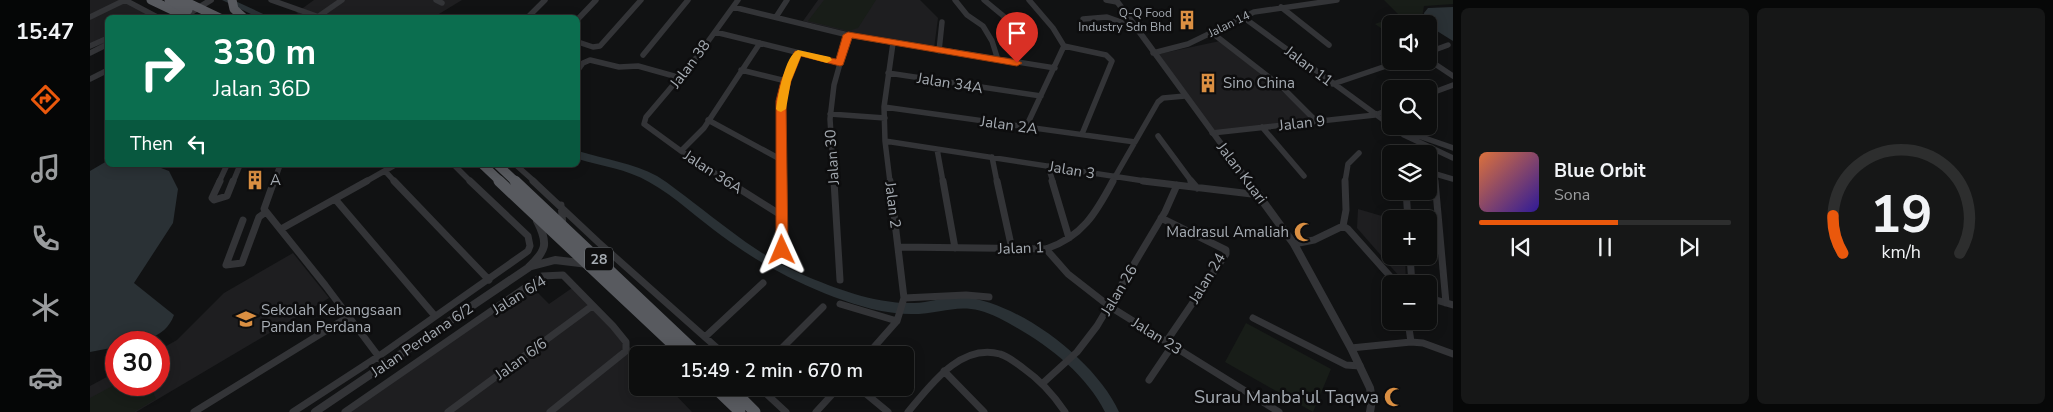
<!DOCTYPE html>
<meta charset="utf-8">
<style>
body{margin:0;font-family:"Nunito Sans",sans-serif;background:#161717;color:#f1f3f6;height:100vh;display:flex;flex-direction:column;font-size:19px;white-space:nowrap}
*{box-sizing:border-box;margin:0}
p{font-size:16px;color:#9a9c9e}
.icon{flex:none;width:28px;height:28px;fill:none;stroke:currentColor;stroke-width:2;stroke-linecap:round;stroke-linejoin:round}
.map{position:relative;flex:1;overflow:hidden}
.side{display:flex;flex-direction:column;gap:8px;padding:8px;background:#070808;width:600px}
.side>*{flex:none}
.banner{position:absolute;left:15px;top:15px;width:475px;height:152px;border-radius:8px;box-shadow:0 2px 12px #0003,0 0 0 1px #2d2e2e;background:#0b6e4f;color:#fff;overflow:hidden}
.tools{position:absolute;left:1292px;top:15px;display:grid;gap:10px}
.tools a{display:grid;place-items:center;width:55px;height:55px;border-radius:8px;background:#0d0e0e;box-shadow:0 2px 12px #0003,0 0 0 1px #2d2e2e;font-size:25px}
.speed{position:absolute;left:15px;top:331px;display:flex;gap:10px;font-size:25px;font-weight:700;text-align:center}
.speed>*{display:grid;place-content:center;width:65px;height:65px;border-radius:50%;background:#0d0e0e;box-shadow:0 2px 12px #0003,0 0 0 1px #2d2e2e;line-height:1}
.speed .limit{border:8px solid #d22;background:#fff;color:#111}
.pin{position:absolute;display:grid;place-items:center;width:42px;height:42px;color:#fff;margin:-51px -21px;border-radius:50% 50% 50% 0;rotate:-45deg;box-shadow:0 0 5px #0007}
.pin .icon{rotate:45deg}
.me{position:absolute;width:55px;margin:-28px;rotate:359deg;stroke-linejoin:round;filter:drop-shadow(0 0 4px #0008)}
.turn{display:flex;align-items:center;gap:18px;height:105px;padding:0 25px;font-size:22px}
.turn .icon{width:65px;height:65px;stroke-width:2.5}
.turn b{display:block;font-size:35px;line-height:42px}
.then{display:flex;align-items:center;height:48px;padding:0 25px;background:#0003;gap:10px;font-size:19px}
.side .widget{flex:1;display:flex;flex-direction:column;justify-content:center;gap:8px;min-width:0;padding:0 18px;border-radius:8px;background:#161717}
.side .dial{align-items:center;gap:0}
.dial svg{height:130px;overflow:visible;fill:none;stroke:#2d2e2e;stroke-width:7;stroke-linecap:round;text-anchor:middle}
.dial text{fill:#f1f3f6;stroke:none}
.song{display:flex;align-items:center;gap:15px}
.cover{width:60px;height:60px;border-radius:8px;background:linear-gradient(135deg,hsl(20 70% 55%),hsl(250 70% 35%))}
.played{height:5px;border-radius:2px;background:linear-gradient(90deg,#ea580c 55%,#2d2e2e 55%)}
.keys{display:flex;justify-content:space-around;direction:ltr}
.side .tiles{flex:1;display:grid;gap:8px;grid-template-columns:repeat(2,1fr)}
.trip{position:absolute;left:539px;top:346px;width:285px;height:50px;border-radius:8px;background:#0d0e0e;box-shadow:0 2px 12px #0003,0 0 0 1px #2d2e2e;font-weight:600;line-height:50px;text-align:center}
main{display:flex;flex:1;min-height:0}
.tab-bar{display:flex;flex-direction:column;width:90px;justify-content:space-around;align-items:center;background:#050606;color:#9a9c9e}
.tab-bar .icon{width:35px;height:35px}
.tab-bar .on{color:#ea580c}
.tab-bar b{font-size:22px;color:#f1f3f6}
.map>svg:first-child{display:block}
.built{fill:#1e1e20}
.green{fill:#181d18}
.water{fill:#2a3135}
.lines{fill:none;stroke-linecap:round;stroke-linejoin:round}
.river{fill:#2a3135;fill-rule:evenodd}
.minor-far1{stroke:#333437;stroke-width:5.5}
.minor{stroke:#333437;stroke-width:7}
.tertiary-far1{stroke:#333437;stroke-width:6}
.tertiary{stroke:#333437;stroke-width:8}
.trunk-far1{stroke:#585a5f;stroke-width:9}
.trunk{stroke:#585a5f;stroke-width:11}
.trunk-bridge{stroke:#585a5f;stroke-width:9}
.route{fill:#ea580c;stroke:#983908}
.slow{fill:#f59e0b}
.labels{text-anchor:middle;dominant-baseline:central;stroke-width:5;stroke-linejoin:round;paint-order:stroke}
.far-poi-label{font-size:12px;fill:#a5abb2;stroke:#0d0d0e;text-anchor:end}
.far-street-label{font-size:12px;fill:#a5abb2;stroke:#0d0d0e}
.shield{fill:#0d0d0e;stroke:#777c81;stroke-width:1}
.shield-label{font-size:14px;font-weight:bold;fill:#a5abb2}
.street-label{font-size:15px;fill:#a5abb2;stroke:#0d0d0e}
.poi-label{font-size:15px;fill:#a5abb2;stroke:#0d0d0e;text-anchor:start}
.near-poi-label{font-size:18px;fill:#a5abb2;stroke:#0d0d0e;text-anchor:end}
</style>
<main>
<nav class="tab-bar">
<b>15:47</b>
<svg class="icon on" aria-label="directions" viewBox="0 0 24 24"><path d="M12 3l9 9-9 9-9-9zM9 14v-3h6M13 9l2 2-2 2"/></svg>
<svg class="icon" aria-label="music" viewBox="0 0 24 24"><path d="M9 18V5l10-2v13"/><circle cx="6" cy="18" r="3"/><circle cx="16" cy="16" r="3"/></svg>
<svg class="icon" aria-label="phone" viewBox="0 0 24 24"><path d="M5 4h4l2 5-3 2q2 4 5 5l2-3 5 2v4C11 20 4 13 5 4z"/></svg>
<svg class="icon" aria-label="climate" viewBox="0 0 24 24"><path d="M12 3v18M4 7l16 10M4 17L20 7"/></svg>
<svg class="icon" aria-label="car" viewBox="0 0 24 24"><path d="M5 17H2v-5l4-1 3-4h7l3 4 3 1v5h-3M9 17h6M6 11h13"/><circle cx="7" cy="17" r="2"/><circle cx="17" cy="17" r="2"/></svg>
</nav>
<div class="map">
<svg width="1363" height="412" viewBox="0 0 1363 412">
<rect width="100%" height="100%" fill="#111213"/>
<path class="built" d="M 0,0 L 32,0 L 60,15 L 54,17 L 18,18 L 17,37 L 0,45 Z
M 224,0 L 372,0 L 344,17 L 219,18 L 206,13 Z
M 728,0 L 830,0 L 848,18 L 844,48 L 767,34 L 713,21 Z
M 1130,41 L 1200,98 L 1222,120 L 1123,131 L 1069,54 Z
M 1268,209 L 1302,219 L 1301,256 L 1315,256 L 1316,284 L 1267,228 Z
M 203,253 L 239,298 L 46,412 L 0,412 L 0,386 L 26,372 L 26,385 L 69,385 L 69,350 L 87,340 L 134,293 Z
M 441,286 L 459,304 L 482,288 L 547,355 L 548,388 L 579,388 L 602,412 L 259,412 Z"/>
<path class="green" d="M 734,0 L 786,0 L 768,28 L 759,31 L 718,21 Z
M 1294,0 L 1363,0 L 1363,4 L 1334,6 L 1331,24 L 1301,24 L 1301,35 L 1285,24 L 1309,15 Z
M 1156,323 L 1241,369 L 1223,412 L 1135,362 Z
M 26,384 L 60,385 L 66,399 L 44,412 L 0,412 L 0,398 Z"/>
<path class="water" d="M 1363,7 L 1363,41 L 1339,26 L 1339,24 L 1335,24 L 1334,13 L 1338,8 Z
M 17,161 L 18,165 L 63,165 L 79,171 L 88,189 L 83,223 L 44,283 L 84,315 C 75,340 49,342 26,342 L 26,347 L 0,352 L 0,171 Z"/>
<g class="lines">
<path class="river" d="M 132,0 L 143,0 L 182,18 L 169,18 Z
M 488,151 C 514,159 543,163 567,176 C 580,184 592,194 604,203 C 638,229 672,257 711,274 C 747,289 785,304 824,303 C 840,303 857,295 873,297 C 929,302 1006,361 1029,412 L 1015,412 C 994,370 950,339 909,318 C 871,299 858,314 821,314 C 794,314 769,306 744,297 C 703,281 667,262 632,236 C 608,219 585,196 559,182 C 537,169 511,166 488,159 Z"/>
<path class="minor-far1" d="M 35,0 L 69,18
M 181,0 L 232,18
M 346,0 L 352,3
M 865,0 L 877,15 L 893,26 L 902,41 L 908,60
M 894,0 L 929,29
M 1016,0 L 1027,2
M 643,7 L 758,35 L 965,68
M 1191,7 L 1239,45
M 229,16 L 252,0
M 0,17 L 35,0
M 686,17 L 697,0
M 1153,17 L 1314,135 L 1363,158
M 437,18 L 455,0
M 488,19 L 506,0
M 993,19 L 1017,17 L 1045,27
M 625,32 L 750,63
M 1121,32 L 1193,88 L 1226,121
M 488,42 L 503,47 L 510,46 L 551,0
M 0,46 L 18,38
M 974,46 L 1016,55 L 1022,61 L 992,134
M 849,51 L 852,22
M 1339,52 L 1358,45
M 0,53 L 18,44
M 1063,53 L 1098,44 L 1164,12 L 1247,0
M 553,55 L 598,0
M 1339,60 L 1363,76
M 488,70 L 493,63 L 500,60 L 529,67 L 548,66 L 591,78
M 651,70 L 696,81
M 798,73 L 951,96
M 0,79 L 18,70
M 1243,84 L 1311,61
M 1339,94 L 1363,85
M 794,107 L 1045,142
M 740,114 L 795,118
M 618,120 L 690,159
M 936,127 L 974,46 L 963,28 L 939,0
M 1172,127 L 1214,176
M 1306,128 L 1363,148
M 1122,133 L 1285,115 L 1301,109
M 1068,136 L 1102,182
M 795,141 L 1061,182
M 847,149 L 853,182
M 591,151 L 614,128 L 670,43
M 902,157 L 907,182
M 364,165 L 381,182
M 426,165 L 445,182
M 958,166 L 963,182
M 295,171 L 305,182
M 1339,172 L 1363,179
M 1344,174 L 1345,182
M 129,182 L 136,167 L 135,165
M 143,182 L 150,165
M 184,182 L 190,165
M 275,182 L 305,165
M 639,182 L 591,151 L 554,124 L 556,117 L 606,58 L 648,0
M 692,182 L 691,101 L 696,81 L 708,53
M 744,182 L 740,119 L 744,85 L 758,35
M 800,182 L 795,141 L 794,107 L 803,43
M 1022,182 L 1068,102 L 1073,98 L 1095,96
M 1255,182 L 1258,164 L 1269,153"/>
<path class="minor" d="M 130,181 L 122,198 L 124,200 L 137,196 L 143,181
M 184,181 L 174,209 L 235,285 L 295,365
M 304,181 L 399,280
M 443,181 L 508,242 L 635,355
M 637,181 L 691,215
M 692,181 L 692,250
M 744,181 L 750,280
M 853,181 L 865,248
M 907,181 L 922,249
M 962,181 L 979,238
M 1053,181 L 1170,195
M 1101,181 L 1107,188
M 1345,181 L 1356,303
M 1316,191 L 1318,219
M 245,199 L 345,316
M 471,205 L 473,225
M 1071,218 L 1136,250 L 1136,254 L 1076,342
M 153,220 L 136,265 L 152,263 L 169,217 L 176,212
M 1253,226 L 1258,229 L 1307,284
M 191,229 L 277,181
M 1204,244 L 1224,240 L 1253,226 L 1256,210 L 1255,181
M 809,247 L 956,249 C 992,237 1006,213 1023,181
M 956,249 L 978,274 L 1019,306 L 1189,412
M 1320,256 L 1322,284
M 814,298 L 876,295 L 899,297
M 1339,298 L 1363,305
M 750,304 L 807,321
M 1163,318 L 1256,365 L 1270,366
M 1318,321 L 1321,342
M 615,337 L 673,283
M 1261,348 L 1321,342 L 1333,343 L 1363,354
M 685,355 L 733,307
M 777,355 L 807,321 L 814,298 L 800,181
M 854,371 L 894,412
M 1059,380 L 1082,346
M 953,383 L 987,352 L 1007,326 L 1075,212 L 1087,185
M 670,388 L 696,412
M 769,388 L 798,412
M 104,412 L 258,317
M 203,412 L 289,356 L 438,251 L 440,246 L 438,236 L 380,181
M 255,412 L 452,276 L 473,275 L 523,326 L 536,342 L 536,351 L 460,412
M 358,412 L 502,306
M 726,412 L 748,388
M 818,412 C 840,386 870,343 910,354 C 918,356 926,363 933,368 C 950,380 963,394 975,412"/>
<path class="tertiary-far1" d="M 1026,0 L 1159,182
M 95,16 L 121,0"/>
<path class="tertiary" d="M 1158,181 L 1204,244 L 1261,348 L 1280,388 L 1282,400 L 1280,412
M 442,266 L 465,260 L 498,264
M 225,412 L 438,268 C 456,251 459,244 447,221"/>
<path class="trunk-far1" d="M 61,0 L 99,18
M 142,0 L 144,9 L 154,18
M 393,165 L 411,182
M 408,165 L 426,182"/>
<path class="trunk" d="M 409,181 L 594,355
M 425,181 L 609,355
M 625,388 L 650,412
M 641,388 L 665,412"/>
<path class="trunk-bridge" d="M 79,0 L 98,10
M 92,0 L 130,18"/>
</g>
<path class="route" d="M 758,32 L 927,60 L 932,63 L 927,66 L 762,38 L 753,65 L 750,66 L 711,56 L 701,81 L 696,101 L 698,250 L 696,253 L 688,253 L 686,250 L 686,101 L 691,81 L 705,51 L 746,59 L 753,35 Z"/>
<path class="slow" d="M 708,50 L 740,57 L 742,60 L 737,63 L 711,56 L 701,81 L 696,109 L 691,112 L 688,111 L 686,109 C 688,96 695,55 708,50 Z"/>
<defs>
<symbol id="building-bare" viewBox="-9 -9 18 18"><path d="M-4-6H4V6H1V3H-1V6H-4ZM-2.5-4.3h1.7v1.8h-1.7ZM.8-4.3h1.7v1.8H.8ZM-2.5-1h1.7V.8h-1.7ZM.8-1h1.7V.8H.8Z" fill="#da8f42" stroke="#0d0d0e" stroke-width="2.5" paint-order="stroke"/></symbol>
<symbol id="mosque-bare" viewBox="-9 -9 18 18"><path d="M3.5-4.9A6 6 0 1 0 3.5 4.9A5 5 0 1 1 3.5-4.9Z" fill="#da8f42" stroke="#0d0d0e" stroke-width="2.5" paint-order="stroke"/></symbol>
<symbol id="school-bare" viewBox="-9 -9 18 18"><path d="M0-5L7-2L0 1L-7-2ZM-4 1L0 2.5L4 1V4Q0 6-4 4Z" fill="#da8f42" stroke="#0d0d0e" stroke-width="2.5" paint-order="stroke"/></symbol>
</defs>
<g fill-rule="evenodd">
<use href="#building-bare" x="1083" y="6" width="28" height="28"/>
<use href="#building-bare" x="1104" y="69" width="28" height="28"/>
<use href="#building-bare" x="151" y="166" width="28" height="28"/>
<use href="#mosque-bare" x="1200" y="218" width="28" height="28"/>
<use href="#school-bare" x="142" y="305" width="28" height="28"/>
<use href="#mosque-bare" x="1290" y="383" width="28" height="28"/>
</g>
<g class="labels">
<g class="far-poi-label">
<text x="1082" y="13">Q-Q Food<tspan x="1082" dy="14">Industry Sdn Bhd</tspan></text>
</g>
<g class="far-street-label">
<text transform="translate(1139 24) rotate(-26)">Jalan 14</text>
</g>
<rect class="shield" x="495" y="247.5" width="28" height="23" rx="4"/>
<g class="shield-label">
<text x="509" y="259">28</text>
</g>
<g class="street-label">
<text transform="translate(600 64) rotate(-53)">Jalan 38</text>
<text transform="translate(1219 66) rotate(37)">Jalan 11</text>
<text transform="translate(860 83) rotate(9)">Jalan 34A</text>
<text transform="translate(1212 123) rotate(-6)">Jalan 9</text>
<text transform="translate(919 125) rotate(8)">Jalan 2A</text>
<text transform="translate(742 157) rotate(-94)">Jalan 30</text>
<text transform="translate(982 170) rotate(9)">Jalan 3</text>
<text transform="translate(623 172) rotate(33)">Jalan 36A</text>
<text transform="translate(1152 173) rotate(53)">Jalan Kuari</text>
<text transform="translate(803 205) rotate(83)">Jalan 2</text>
<text transform="translate(931 248) rotate(-2)">Jalan 1</text>
<text transform="translate(1117 278) rotate(-59)">Jalan 24</text>
<text transform="translate(1029 290) rotate(-59)">Jalan 26</text>
<text transform="translate(429 295) rotate(-32)">Jalan 6/4</text>
<text transform="translate(1067 336) rotate(32)">Jalan 23</text>
<text transform="translate(332 340) rotate(-34)">Jalan Perdana 6/2</text>
<text transform="translate(431 359) rotate(-36)">Jalan 6/6</text>
</g>
<g class="poi-label">
<text x="1133" y="83">Sino China</text>
<text x="180" y="180">A</text>
<text x="1199" y="232" text-anchor="end">Madrasul Amaliah</text>
<text x="171" y="310">Sekolah Kebangsaan<tspan x="171" dy="17">Pandan Perdana</tspan></text>
</g>
<g class="near-poi-label">
<text x="1289" y="397">Surau Manba'ul Taqwa</text>
</g>
</g>
</svg>
<div class="tools">
<a><svg class="icon" aria-label="sound" viewBox="0 0 24 24"><path d="M4 9h4l5-4v14l-5-4H4zM17 9q2 3 0 6"/></svg></a>
<a><svg class="icon" aria-label="search" viewBox="0 0 24 24"><circle cx="10" cy="10" r="6"/><path d="M15 15l6 6"/></svg></a>
<a><svg class="icon" aria-label="layers" viewBox="0 0 24 24"><path d="M12 4l9 5-9 5-9-5zM3 14l9 5 9-5"/></svg></a>
<a>+</a>
<a>−</a>
</div>
<div class="speed"><div class="limit">30</div></div>
<div class="pin" style="left:927px;top:63px;background:#d93025"><svg class="icon" aria-label="arrive" viewBox="0 0 24 24"><path d="M6 21V4h12l-3 4 3 4H6"/></svg></div>
<svg class="me" style="left:692px;top:250px" viewBox="-20 -20 40 40"><path d="M0-17L14 15 0 8-14 15z" fill="#ea580c" stroke="#fff" stroke-width="4"/></svg>
<div class="trip">15:49 · 2 min · 670 m</div>
<div class="banner">
<div class="turn"><svg class="icon" aria-label="right" viewBox="0 0 24 24"><path d="M7 20v-9h11M14 6l5 5-5 5"/></svg><div><b>330 m</b>Jalan 36D</div></div>
<div class="then">Then<svg class="icon" aria-label="left" viewBox="0 0 24 24"><path d="M17 20v-9H6M10 6l-5 5 5 5"/></svg></div>
</div>
</div>
<section class="side">
<div class="tiles">
<div class="widget">
<div class="song"><i class="cover"></i><div><b>Blue Orbit</b><p>Sona</p></div></div>
<div class="played"></div>
<div class="keys"><svg class="icon" aria-label="previous" viewBox="0 0 24 24"><path d="M18 5L8 12l10 7zM5 5v14"/></svg><svg class="icon" aria-label="pause" viewBox="0 0 24 24"><path d="M8 5v14M16 5v14"/></svg><svg class="icon" aria-label="next" viewBox="0 0 24 24"><path d="M6 5l10 7-10 7zM19 5v14"/></svg></div>
</div>
<div class="widget dial"><svg viewBox="0 0 100 80">
<path d="M14 69A42 42 0 1 1 86 69"/>
<path d="M14 69A42 42 0 0 1 8 46" stroke="#ea580c"/>
<text x="50" y="56" font-size="32" font-weight="700">19</text>
<text x="50" y="72" font-size="11">km/h</text>
</svg></div>
</div>
</section>
</main>
